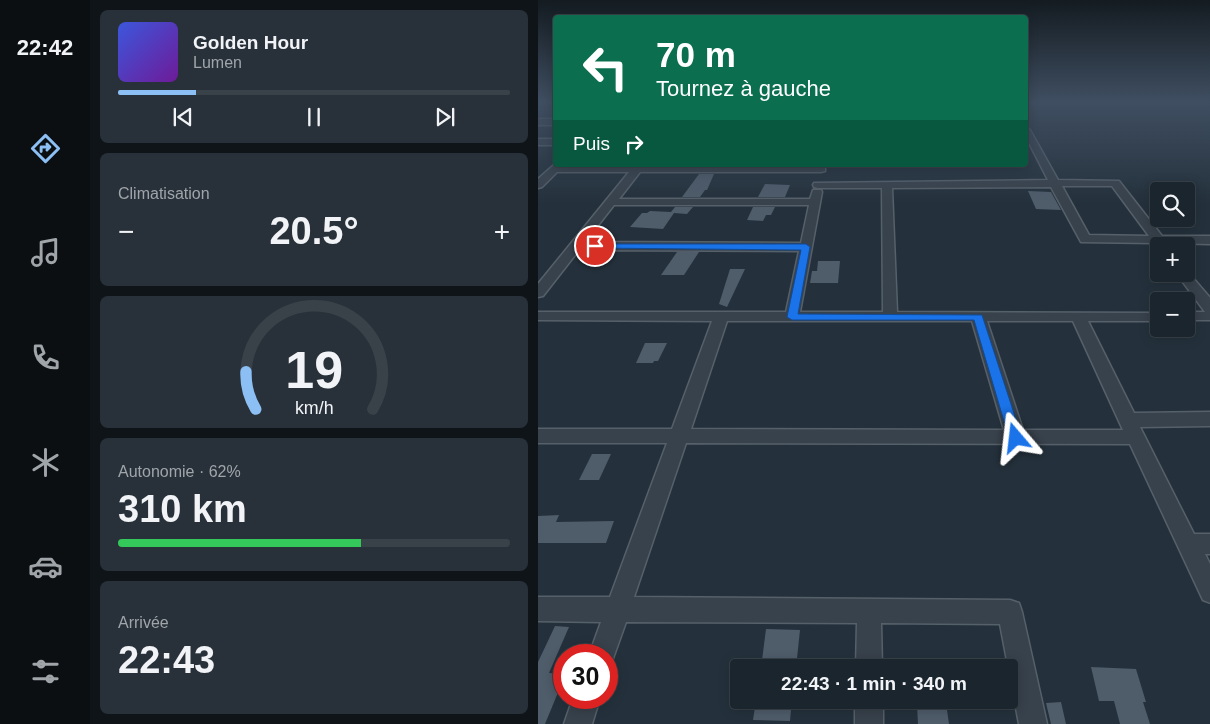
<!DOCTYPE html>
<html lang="fr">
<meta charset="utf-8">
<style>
body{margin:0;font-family:Helvetica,sans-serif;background:#283139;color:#f1f3f6;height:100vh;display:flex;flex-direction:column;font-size:19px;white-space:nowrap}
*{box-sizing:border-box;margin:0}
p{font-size:16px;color:#a0a5aa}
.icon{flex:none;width:28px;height:28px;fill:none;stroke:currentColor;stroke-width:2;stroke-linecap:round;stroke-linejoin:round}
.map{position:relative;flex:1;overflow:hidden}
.drawer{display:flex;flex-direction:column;gap:10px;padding:10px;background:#0f1419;width:448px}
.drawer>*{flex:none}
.hud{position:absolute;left:15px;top:15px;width:475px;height:152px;border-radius:5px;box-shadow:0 2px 12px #0003,0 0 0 1px #394249;background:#0b6e4f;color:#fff;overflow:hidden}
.controls{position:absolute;left:612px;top:182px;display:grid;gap:10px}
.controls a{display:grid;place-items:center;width:45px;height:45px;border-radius:5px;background:#1b252d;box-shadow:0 2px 12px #0003,0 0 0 1px #394249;font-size:25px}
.speed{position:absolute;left:15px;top:644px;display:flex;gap:10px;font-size:25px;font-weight:700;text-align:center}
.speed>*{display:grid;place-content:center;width:65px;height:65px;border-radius:50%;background:#1b252d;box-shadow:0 2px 12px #0003,0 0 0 1px #394249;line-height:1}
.speed .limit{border:8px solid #d22;background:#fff;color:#111}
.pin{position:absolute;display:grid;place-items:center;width:42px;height:42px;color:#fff;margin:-21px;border:2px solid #fff;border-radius:50%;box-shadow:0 1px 5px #0007}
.me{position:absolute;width:55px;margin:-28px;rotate:343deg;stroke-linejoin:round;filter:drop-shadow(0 0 4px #0008)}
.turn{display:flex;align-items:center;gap:18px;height:105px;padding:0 20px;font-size:22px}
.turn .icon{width:65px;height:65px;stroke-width:2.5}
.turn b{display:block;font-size:35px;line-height:42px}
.then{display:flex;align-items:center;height:48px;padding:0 20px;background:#0003;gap:10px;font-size:19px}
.big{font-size:38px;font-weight:800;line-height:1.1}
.drawer .tile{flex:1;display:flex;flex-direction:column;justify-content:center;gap:8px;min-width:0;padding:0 18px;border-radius:8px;background:#283139}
.drawer .dial{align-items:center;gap:0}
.dial svg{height:130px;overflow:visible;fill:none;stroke:#394249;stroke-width:7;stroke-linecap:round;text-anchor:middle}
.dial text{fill:#f1f3f6;stroke:none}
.song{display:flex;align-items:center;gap:15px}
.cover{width:60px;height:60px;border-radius:8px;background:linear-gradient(135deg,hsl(230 70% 55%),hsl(280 70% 35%))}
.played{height:5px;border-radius:2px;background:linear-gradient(90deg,#8cbff4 20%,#394249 20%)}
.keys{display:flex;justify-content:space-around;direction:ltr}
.heat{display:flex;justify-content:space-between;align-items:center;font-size:28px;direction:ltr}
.charge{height:8px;border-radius:4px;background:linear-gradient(90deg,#34c759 62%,#394249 0)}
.trip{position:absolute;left:192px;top:659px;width:288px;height:50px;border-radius:5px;background:#1b252d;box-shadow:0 2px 12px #0003,0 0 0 1px #394249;font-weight:800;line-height:50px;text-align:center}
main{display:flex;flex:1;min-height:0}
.dock{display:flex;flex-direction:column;width:90px;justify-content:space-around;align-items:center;background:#0b0f12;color:#a0a5aa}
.dock .icon{width:35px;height:35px}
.dock .active{color:#8cbff4}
.dock b{font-size:22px;color:#f1f3f6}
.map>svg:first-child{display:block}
.building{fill:#4f5c6a}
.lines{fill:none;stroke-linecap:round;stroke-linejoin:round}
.minor-casing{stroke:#56606a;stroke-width:3}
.minor{fill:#38424c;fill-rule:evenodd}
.route{fill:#1a73e8;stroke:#114b97}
</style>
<main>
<nav class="dock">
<b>22:42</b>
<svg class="icon active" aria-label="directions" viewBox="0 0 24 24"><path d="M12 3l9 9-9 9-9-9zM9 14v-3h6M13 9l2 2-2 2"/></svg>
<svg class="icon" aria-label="music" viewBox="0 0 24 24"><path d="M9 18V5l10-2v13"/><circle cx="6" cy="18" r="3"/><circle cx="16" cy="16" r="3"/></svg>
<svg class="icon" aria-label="phone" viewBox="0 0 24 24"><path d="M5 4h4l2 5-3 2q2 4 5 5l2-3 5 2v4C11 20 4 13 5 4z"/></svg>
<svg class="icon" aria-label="climate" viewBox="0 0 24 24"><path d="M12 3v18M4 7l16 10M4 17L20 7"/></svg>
<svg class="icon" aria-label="car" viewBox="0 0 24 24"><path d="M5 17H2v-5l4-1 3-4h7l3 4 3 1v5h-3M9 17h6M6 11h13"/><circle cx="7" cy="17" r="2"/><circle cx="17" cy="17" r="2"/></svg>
<svg class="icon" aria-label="filters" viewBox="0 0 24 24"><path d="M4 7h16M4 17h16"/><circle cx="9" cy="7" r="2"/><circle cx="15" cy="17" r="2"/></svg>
</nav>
<section class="drawer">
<div class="tile">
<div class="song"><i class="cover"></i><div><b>Golden Hour</b><p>Lumen</p></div></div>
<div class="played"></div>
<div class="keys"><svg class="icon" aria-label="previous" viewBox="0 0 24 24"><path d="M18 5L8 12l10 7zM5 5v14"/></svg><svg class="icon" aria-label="pause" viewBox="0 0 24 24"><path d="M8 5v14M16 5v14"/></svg><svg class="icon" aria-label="next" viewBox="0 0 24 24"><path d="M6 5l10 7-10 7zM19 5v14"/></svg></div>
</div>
<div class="tile"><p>Climatisation</p>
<div class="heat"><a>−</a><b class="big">20.5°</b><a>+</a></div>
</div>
<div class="tile dial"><svg viewBox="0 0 100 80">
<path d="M14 69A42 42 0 1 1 86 69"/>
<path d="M14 69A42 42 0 0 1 8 46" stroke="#8cbff4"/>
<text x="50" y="56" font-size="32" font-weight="700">19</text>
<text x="50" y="72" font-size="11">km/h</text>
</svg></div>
<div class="tile"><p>Autonomie · 62%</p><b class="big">310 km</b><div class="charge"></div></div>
<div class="tile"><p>Arrivée</p><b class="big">22:43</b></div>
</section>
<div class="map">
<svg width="673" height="724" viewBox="0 0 673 724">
<rect width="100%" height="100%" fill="#24313c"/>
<path class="building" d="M 161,174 L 176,174 L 169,190 L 167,190 L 162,197 L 144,197 Z
M 227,184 L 252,185 L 247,197 L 220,197 Z
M 490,191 L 513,192 L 523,210 L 498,209 Z
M 137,207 L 155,207 L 149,214 L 136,213 L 125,229 L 92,227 L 104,213 L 109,213 L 112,211 L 133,212 Z
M 215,207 L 237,207 L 233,215 L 228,215 L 225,221 L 209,220 Z
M 139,252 L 161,252 L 146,275 L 123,275 Z
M 280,261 L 302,261 L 300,283 L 272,283 L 274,271 L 279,271 Z
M 192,269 L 207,269 L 189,307 L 181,304 Z
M 107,343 L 129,343 L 120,361 L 116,361 L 115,363 L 98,363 Z
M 54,454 L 73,454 L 61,480 L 41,480 Z
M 21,515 L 18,522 L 76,521 L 68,543 L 0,543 L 0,516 Z
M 17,626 L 31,627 L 11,673 L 26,674 L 26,678 L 7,724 L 0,724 L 0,662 Z
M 228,629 L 262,630 L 258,668 L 223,668 Z
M 553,667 L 598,669 L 608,702 L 605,702 L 612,724 L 582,724 L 576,701 L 561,701 Z
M 218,700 L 254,700 L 252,721 L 215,720 Z
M 523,702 L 528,724 L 513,724 L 508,703 Z
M 408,703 L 411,724 L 380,724 L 379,705 Z"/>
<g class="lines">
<defs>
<path id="minor" d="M 0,119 L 18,119 L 18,125 L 0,125 Z
M 488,127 L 492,130 L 520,180 L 581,181 L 624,236 L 673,236 L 673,244 L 629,243 L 631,246 L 621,246 L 621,249 L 617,243 L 543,242 L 513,187 L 354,188 L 359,312 L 621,313 L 621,321 L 550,321 L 596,413 L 673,412 L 673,426 L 602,427 L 656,534 L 673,534 L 673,554 L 667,554 L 673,566 L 673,603 L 665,600 L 592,444 L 148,443 L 96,597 L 472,600 L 481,603 L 484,612 L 509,724 L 481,724 L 462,624 L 343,623 L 344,668 L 318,668 L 319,623 L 88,622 L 73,664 L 69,666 L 69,655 L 51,655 L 63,622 L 0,621 L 0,597 L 72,597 L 129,443 L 0,443 L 0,429 L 134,429 L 174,321 L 0,320 L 0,312 L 248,312 L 261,251 L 41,250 L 5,296 L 0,297 L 0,284 L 91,172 L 19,172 L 4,187 L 0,188 L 0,179 L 18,163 L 18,165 L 25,166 L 287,167 L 287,171 L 283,172 L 102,172 L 81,199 L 272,199 L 275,190 L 283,190 L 284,192 L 262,312 L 345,312 L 344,188 L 280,188 L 276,187 L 275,185 L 276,183 L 510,180 L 488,137 ZM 524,186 L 574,186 L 611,236 L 551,235 ZM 76,205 L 271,205 L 263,243 L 47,242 ZM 189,321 L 434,321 L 466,430 L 153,429 ZM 449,321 L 535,321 L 585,430 L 485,430 Z
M 0,139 L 18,139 L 18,145 L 0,145 Z
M 649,271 L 673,299 L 673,320 L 649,320 L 649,312 L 667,312 L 639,274 L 649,274 Z
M 35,698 L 62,698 L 54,724 L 26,724 Z
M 317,700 L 345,700 L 345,724 L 317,724 Z"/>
</defs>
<use href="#minor" class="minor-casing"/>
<use href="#minor" class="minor"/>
</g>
<linearGradient id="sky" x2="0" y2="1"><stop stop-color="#141b21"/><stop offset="0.5" stop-color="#3f4e61"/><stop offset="1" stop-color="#3f4e61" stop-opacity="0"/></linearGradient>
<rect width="673" height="204" fill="url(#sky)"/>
<path class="route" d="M 57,244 L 268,244 L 272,247 L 260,314 L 444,315 L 484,438 L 482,441 L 473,441 L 471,438 L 436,320 L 254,320 L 249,317 L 263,250 L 54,248 L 54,245 Z"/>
</svg>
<div class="controls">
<a><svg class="icon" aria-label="search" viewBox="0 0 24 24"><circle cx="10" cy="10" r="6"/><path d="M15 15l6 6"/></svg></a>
<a>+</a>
<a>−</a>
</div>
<div class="speed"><div class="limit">30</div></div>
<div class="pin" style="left:57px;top:246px;background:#d93025"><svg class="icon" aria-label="arrive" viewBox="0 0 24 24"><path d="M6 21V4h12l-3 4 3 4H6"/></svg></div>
<svg class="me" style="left:478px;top:438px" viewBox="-20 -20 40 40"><path d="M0-17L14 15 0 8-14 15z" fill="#1a73e8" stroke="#fff" stroke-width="4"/></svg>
<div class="trip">22:43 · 1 min · 340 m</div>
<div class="hud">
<div class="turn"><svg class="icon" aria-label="left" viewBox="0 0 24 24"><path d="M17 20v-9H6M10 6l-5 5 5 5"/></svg><div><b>70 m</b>Tournez à gauche</div></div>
<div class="then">Puis<svg class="icon" aria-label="right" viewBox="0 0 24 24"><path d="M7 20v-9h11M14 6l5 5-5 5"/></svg></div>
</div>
</div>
</main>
